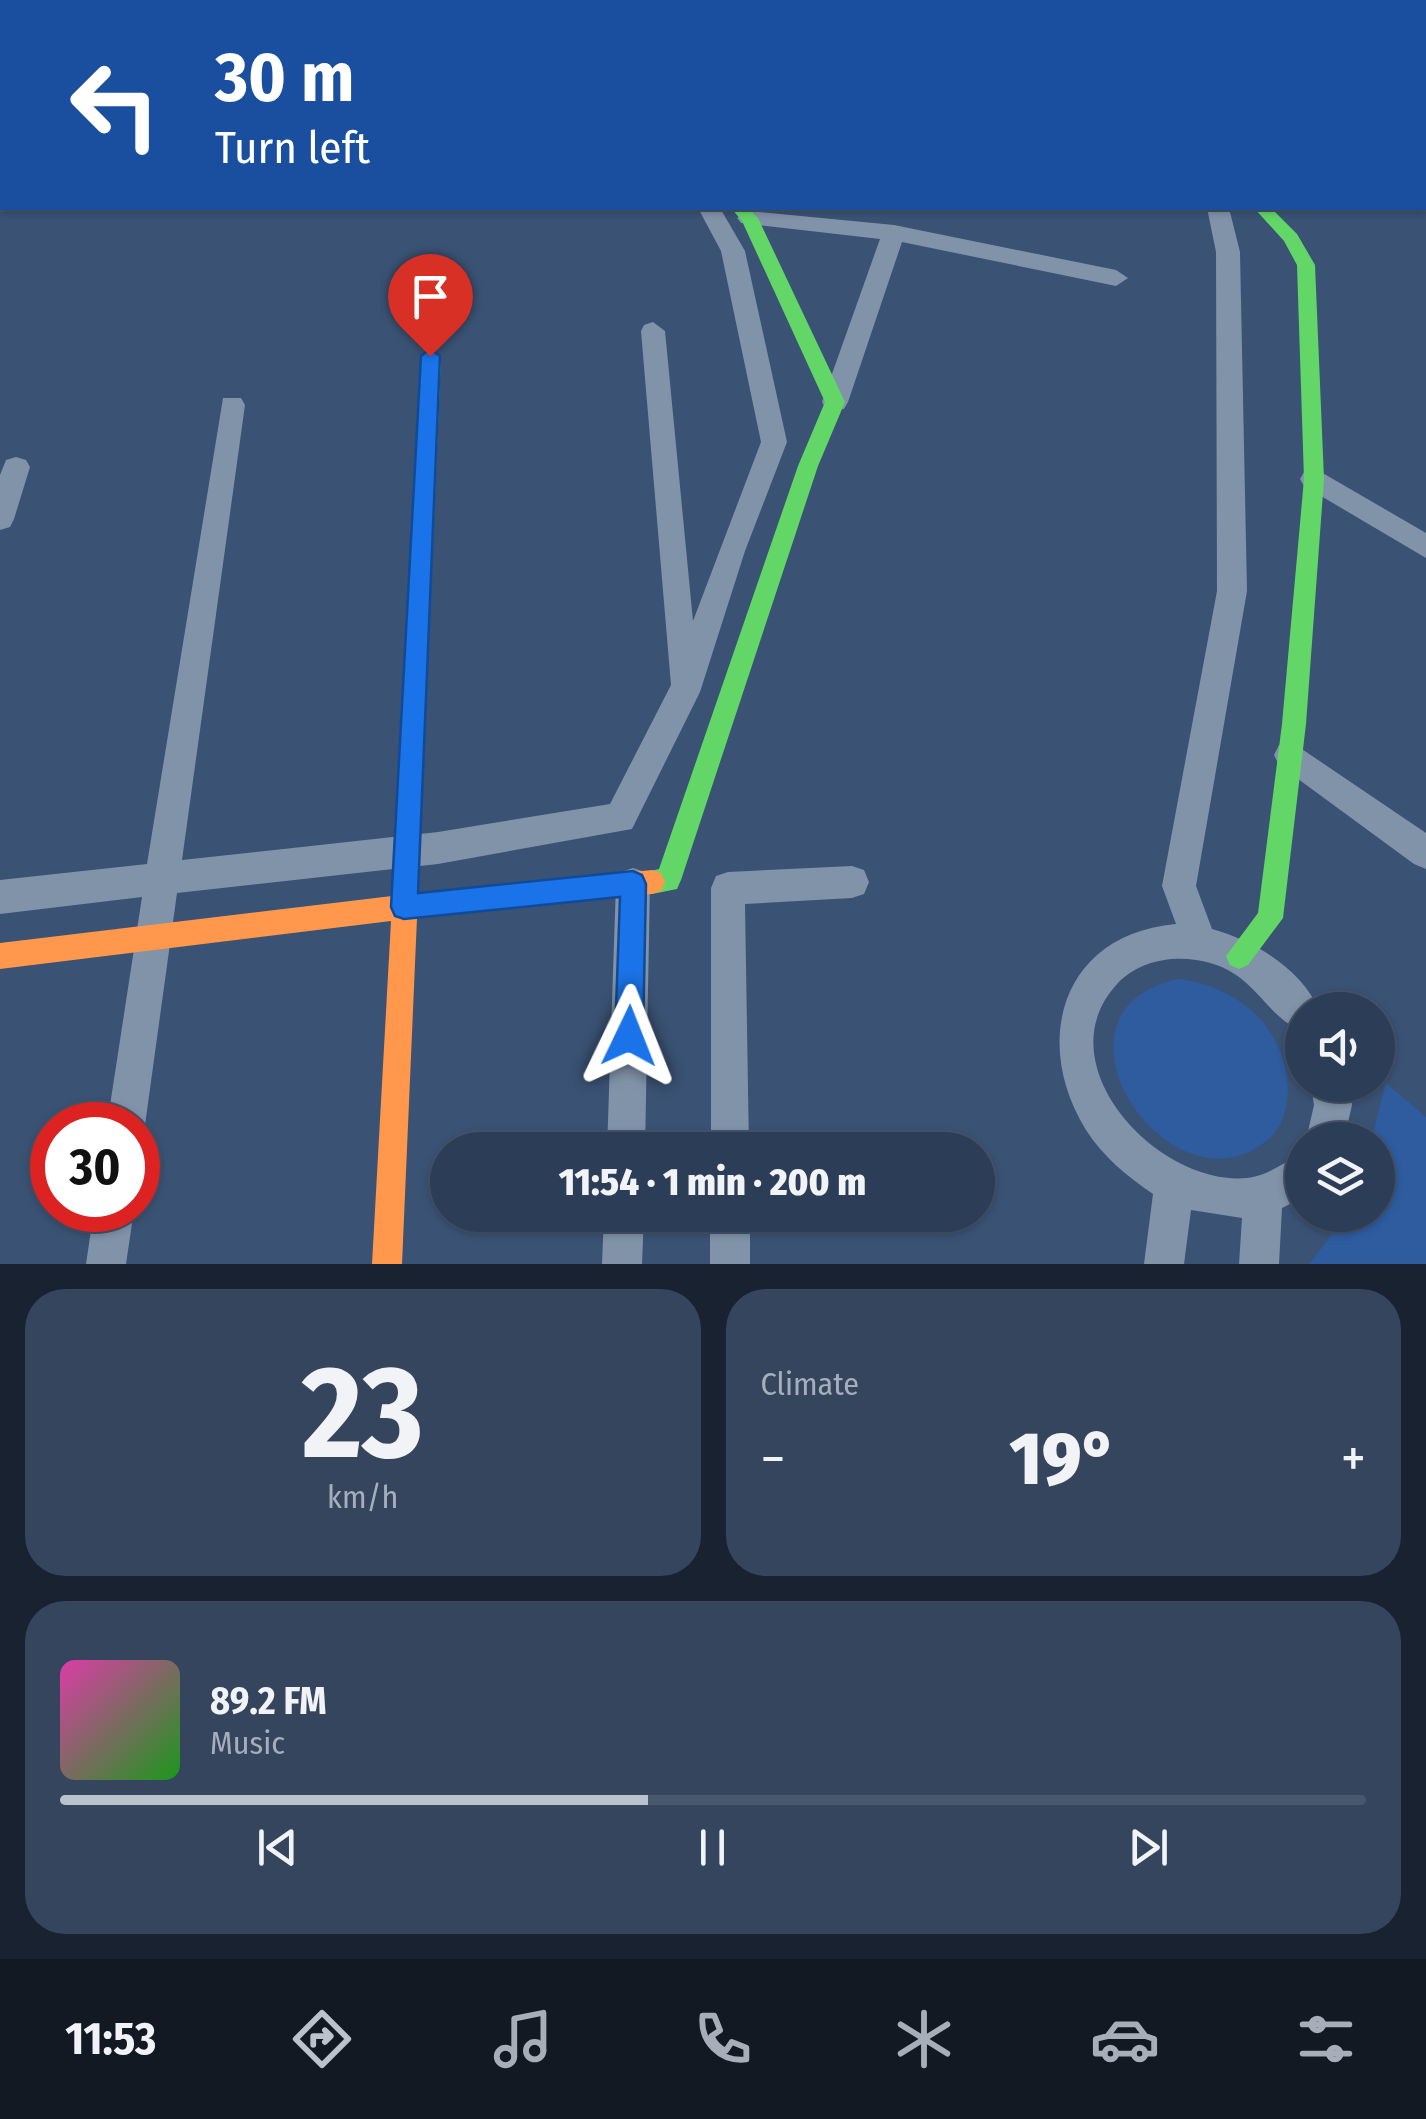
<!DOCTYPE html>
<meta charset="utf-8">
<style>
body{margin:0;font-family:"Fira Sans Condensed",sans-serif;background:#34455d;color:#f1f3f6;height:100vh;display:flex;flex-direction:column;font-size:38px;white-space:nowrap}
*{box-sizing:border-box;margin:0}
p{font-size:32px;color:#a6aeba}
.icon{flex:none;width:55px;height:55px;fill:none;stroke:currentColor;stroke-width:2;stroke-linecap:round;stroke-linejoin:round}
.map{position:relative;height:1264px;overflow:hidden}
.side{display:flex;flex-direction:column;gap:25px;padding:25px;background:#182230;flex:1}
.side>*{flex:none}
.guide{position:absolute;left:0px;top:0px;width:1428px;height:210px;box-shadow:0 2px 8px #0004,0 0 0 2px #48576d;background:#1a4fa0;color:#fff;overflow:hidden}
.fabs{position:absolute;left:1285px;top:992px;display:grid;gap:20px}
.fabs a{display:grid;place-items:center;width:110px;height:110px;border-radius:50%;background:#2c3e57;box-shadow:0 2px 8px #0004,0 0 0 2px #48576d;font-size:50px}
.speed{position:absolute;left:30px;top:1102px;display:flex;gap:20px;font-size:50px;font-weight:700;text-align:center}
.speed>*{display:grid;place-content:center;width:130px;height:130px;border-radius:50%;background:#2c3e57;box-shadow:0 2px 8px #0004,0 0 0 2px #48576d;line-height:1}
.speed .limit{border:15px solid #d22;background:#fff;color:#111}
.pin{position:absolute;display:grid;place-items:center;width:85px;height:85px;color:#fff;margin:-102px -42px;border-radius:50% 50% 50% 0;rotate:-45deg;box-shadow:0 0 10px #0007}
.pin .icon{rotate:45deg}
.me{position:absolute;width:110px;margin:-55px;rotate:2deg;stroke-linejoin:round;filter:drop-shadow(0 0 8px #0008)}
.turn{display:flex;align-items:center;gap:35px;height:210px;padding:0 50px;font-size:45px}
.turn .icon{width:130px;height:130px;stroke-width:2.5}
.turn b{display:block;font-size:70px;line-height:85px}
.big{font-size:75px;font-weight:800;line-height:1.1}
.side .card{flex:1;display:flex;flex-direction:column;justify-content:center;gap:15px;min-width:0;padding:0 35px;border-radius:40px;background:#34455d}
.side .dial{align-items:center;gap:0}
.dial b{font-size:130px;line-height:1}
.song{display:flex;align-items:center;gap:30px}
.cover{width:120px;height:120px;border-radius:15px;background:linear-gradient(135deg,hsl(320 70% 55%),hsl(120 70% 35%))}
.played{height:10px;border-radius:5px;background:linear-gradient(90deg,#bac2ce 45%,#48576d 45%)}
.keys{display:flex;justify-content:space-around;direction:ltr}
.heat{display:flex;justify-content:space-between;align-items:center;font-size:55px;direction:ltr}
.side .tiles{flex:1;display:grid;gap:25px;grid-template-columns:1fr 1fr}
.card:last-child{grid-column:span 2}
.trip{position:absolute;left:430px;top:1132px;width:565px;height:100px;border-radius:50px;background:#2c3e57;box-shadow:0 2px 8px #0004,0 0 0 2px #48576d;font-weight:800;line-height:100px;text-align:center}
.tabs{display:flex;height:160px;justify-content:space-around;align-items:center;background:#121923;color:#a6aeba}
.tabs .icon{width:70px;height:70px}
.tabs .active{color:#bac2ce}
.tabs b{font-size:45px;color:#f1f3f6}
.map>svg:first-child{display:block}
.green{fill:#2e5c9f}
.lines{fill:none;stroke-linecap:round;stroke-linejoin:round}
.street{fill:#8193a9;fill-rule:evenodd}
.fast{fill:#63d668;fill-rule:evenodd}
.slow{fill:#ff974d;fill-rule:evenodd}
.route{fill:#1a73e8;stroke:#114b97;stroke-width:2.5}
</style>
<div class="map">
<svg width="1426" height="1264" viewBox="0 0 1426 1264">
<rect width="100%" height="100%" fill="#3a5274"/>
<path class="green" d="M 1178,979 C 1239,986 1288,1029 1288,1094 C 1287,1108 1282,1126 1272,1136 C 1175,1228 1027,1012 1178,979 Z
M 1386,1083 L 1426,1117 L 1426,1264 L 1309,1264 L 1347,1215 L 1378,1215 L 1378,1140 L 1371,1140 Z"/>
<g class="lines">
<path class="street" d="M 602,0 L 622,0 L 622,2 L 603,2 Z
M 1132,0 L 1152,0 L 1153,2 L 1134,2 Z
M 1182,0 L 1202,0 L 1202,2 L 1183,2 Z
M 698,208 L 720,208 L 745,251 L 787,442 L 745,551 L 700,692 L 632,829 L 438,864 L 177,893 L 145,1125 L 138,1139 L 138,1125 L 107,1125 L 142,897 L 0,914 L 0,880 L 147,864 L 223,398 L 241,398 L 245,405 L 182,860 L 438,832 L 610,804 L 671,685 L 641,331 L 644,325 L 653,322 L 665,331 L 693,621 L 761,442 L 721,251 Z
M 1207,208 L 1229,208 L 1240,252 L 1247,591 L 1196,886 L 1212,929 C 1253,940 1302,969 1319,1010 L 1302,1010 L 1302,1031 C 1262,1015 1255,968 1196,960 C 1168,956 1139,962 1118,983 C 1042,1063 1158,1187 1247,1178 C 1269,1176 1282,1162 1302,1155 L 1302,1198 L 1282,1208 L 1279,1264 L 1239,1264 L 1242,1218 L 1191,1210 L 1184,1264 L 1144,1264 L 1153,1194 C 1127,1176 1103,1157 1086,1130 C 1031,1041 1062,934 1176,924 L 1162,886 L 1217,591 L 1216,252 Z
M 749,211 L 894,225 L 1116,270 L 1128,278 L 1116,286 L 902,242 L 848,402 L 844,409 L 826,409 L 822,402 L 880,239 L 741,223 L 737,218 Z
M 16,457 L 26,460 L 30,467 L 14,519 L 10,527 L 0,530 L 0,475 L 6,460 Z
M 1314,468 L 1426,533 L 1426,558 L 1304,486 L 1300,479 L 1304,472 Z
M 1290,741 L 1426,833 L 1426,869 L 1414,864 L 1279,765 L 1274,755 L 1279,745 Z
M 852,866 L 864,870 L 869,882 L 864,894 L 852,898 L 745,904 L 749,1150 L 711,1150 L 711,888 L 716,876 L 728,872 Z
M 633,868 L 645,872 L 650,884 L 645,1150 L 607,1150 L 616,884 L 621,872 Z
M 1311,1085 L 1349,1085 L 1352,1105 L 1344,1140 L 1306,1140 L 1314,1105 Z
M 94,1210 L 134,1210 L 126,1264 L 86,1264 Z
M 604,1215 L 644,1215 L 642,1264 L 602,1264 Z
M 710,1215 L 750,1215 L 750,1264 L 710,1264 Z"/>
<path class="fast" d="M 1278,0 L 1331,0 L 1332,2 L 1279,2 Z
M 731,208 L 748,208 L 758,218 L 845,402 L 818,466 L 681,880 L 677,889 L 652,894 L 643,891 L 639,882 L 643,873 L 659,869 L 798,466 L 825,402 L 742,221 Z
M 1254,208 L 1271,208 L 1297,234 L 1315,265 L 1324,479 L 1306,724 L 1283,918 L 1248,965 L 1239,969 L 1230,965 L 1226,956 L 1258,913 L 1282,724 L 1304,479 L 1297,265 L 1284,241 Z
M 431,349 L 441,356 L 432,565 L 429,571 L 413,571 L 410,565 L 421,356 Z"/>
<path class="slow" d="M 1425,5 L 1426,5 L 1426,13 L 1425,13 Z
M 421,556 L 429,559 L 432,565 L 418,893 L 652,870 L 661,873 L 665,882 L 661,891 L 652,894 L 417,918 L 402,1264 L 372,1264 L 391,921 L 0,969 L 0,943 L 392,896 L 410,565 L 413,559 Z"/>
</g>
<path class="route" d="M 430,349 L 440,356 L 418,893 L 633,871 L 642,875 L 646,884 L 643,1036 L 639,1046 L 629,1050 L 619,1046 L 615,1036 L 620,897 L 404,919 L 395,916 L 391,907 L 421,356 Z"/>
</svg>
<div class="fabs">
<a><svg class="icon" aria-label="sound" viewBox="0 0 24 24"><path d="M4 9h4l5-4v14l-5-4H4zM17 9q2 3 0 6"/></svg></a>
<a><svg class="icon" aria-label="layers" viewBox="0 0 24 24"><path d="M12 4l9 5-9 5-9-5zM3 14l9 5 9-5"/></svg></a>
</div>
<div class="speed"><div class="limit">30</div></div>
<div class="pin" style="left:430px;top:356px;background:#d93025"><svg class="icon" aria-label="arrive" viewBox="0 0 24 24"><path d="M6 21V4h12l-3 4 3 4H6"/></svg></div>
<svg class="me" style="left:629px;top:1036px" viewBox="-20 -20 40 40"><path d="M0-17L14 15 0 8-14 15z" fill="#1a73e8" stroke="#fff" stroke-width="4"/></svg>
<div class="trip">11:54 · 1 min · 200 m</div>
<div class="guide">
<div class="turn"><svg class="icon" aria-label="left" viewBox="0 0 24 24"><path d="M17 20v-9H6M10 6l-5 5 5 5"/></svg><div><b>30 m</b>Turn left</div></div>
</div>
</div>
<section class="side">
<div class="tiles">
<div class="card dial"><b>23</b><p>km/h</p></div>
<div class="card"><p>Climate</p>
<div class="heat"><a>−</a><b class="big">19°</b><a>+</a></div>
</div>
<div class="card">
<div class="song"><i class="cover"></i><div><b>89.2 FM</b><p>Music</p></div></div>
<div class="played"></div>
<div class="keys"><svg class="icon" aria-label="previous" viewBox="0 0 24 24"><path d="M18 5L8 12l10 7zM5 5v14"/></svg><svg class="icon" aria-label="pause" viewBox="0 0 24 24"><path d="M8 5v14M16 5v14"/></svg><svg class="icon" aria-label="next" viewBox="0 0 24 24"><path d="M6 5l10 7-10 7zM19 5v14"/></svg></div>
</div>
</div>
</section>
<nav class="tabs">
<b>11:53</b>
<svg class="icon active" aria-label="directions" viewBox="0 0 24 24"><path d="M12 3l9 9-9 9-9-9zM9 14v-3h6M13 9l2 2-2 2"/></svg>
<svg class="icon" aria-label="music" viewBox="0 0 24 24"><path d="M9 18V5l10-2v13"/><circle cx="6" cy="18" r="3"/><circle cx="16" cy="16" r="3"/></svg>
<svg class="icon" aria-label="phone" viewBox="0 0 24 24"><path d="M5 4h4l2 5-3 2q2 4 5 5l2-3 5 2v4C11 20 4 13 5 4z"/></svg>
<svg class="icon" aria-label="climate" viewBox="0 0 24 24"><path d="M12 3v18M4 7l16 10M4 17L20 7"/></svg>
<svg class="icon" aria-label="car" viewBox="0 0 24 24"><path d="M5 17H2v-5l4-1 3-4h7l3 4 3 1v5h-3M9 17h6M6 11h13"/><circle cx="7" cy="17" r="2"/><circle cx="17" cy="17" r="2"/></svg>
<svg class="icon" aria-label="filters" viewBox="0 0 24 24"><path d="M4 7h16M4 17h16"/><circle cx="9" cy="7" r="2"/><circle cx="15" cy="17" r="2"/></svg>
</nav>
